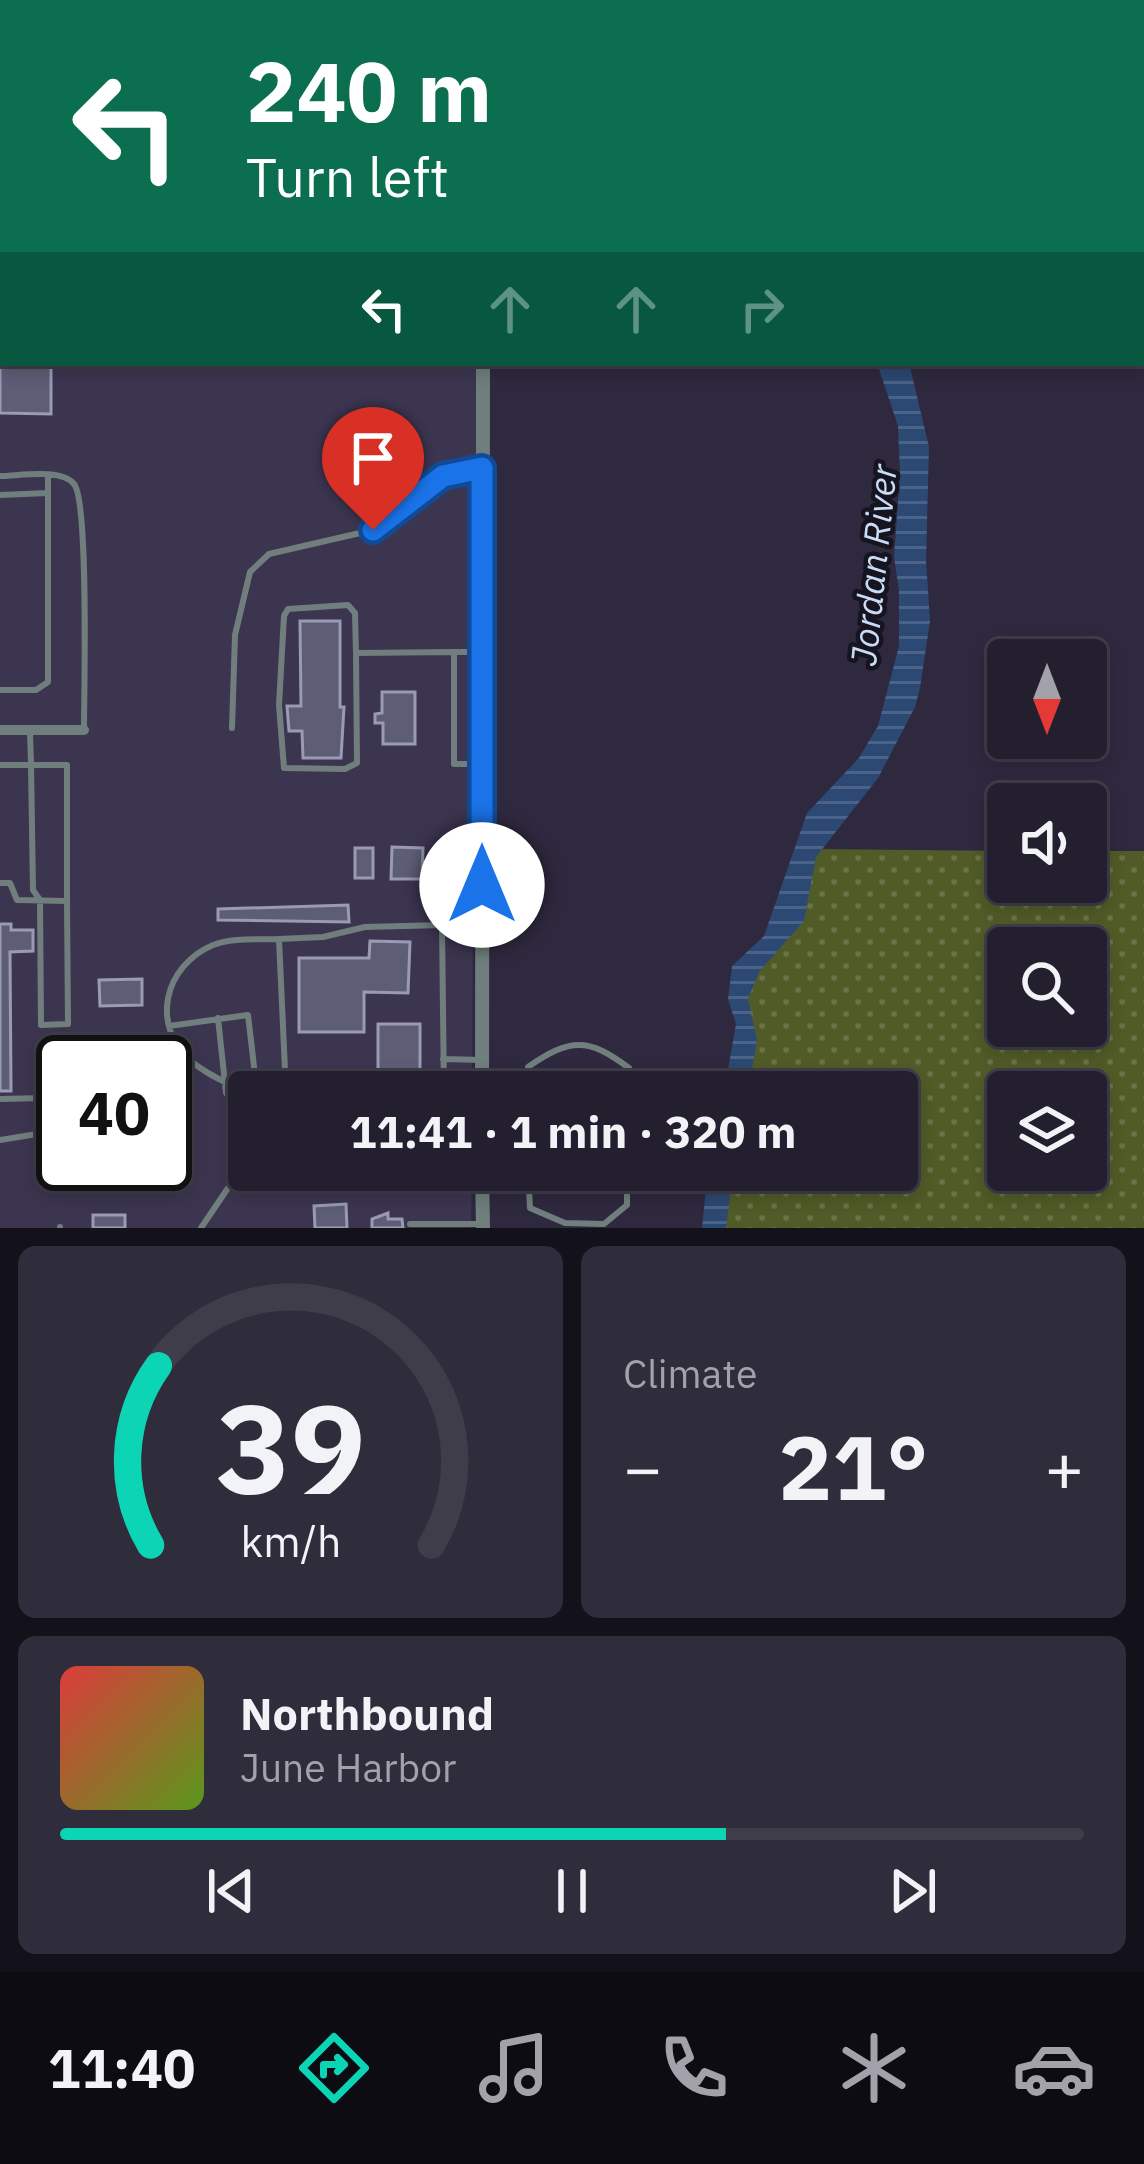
<!DOCTYPE html>
<meta charset="utf-8">
<style>
body{margin:0;font-family:"IBM Plex Sans",sans-serif;background:#2f2c3b;color:#f1f3f6;height:100vh;display:flex;flex-direction:column;font-size:45px;white-space:nowrap}
*{box-sizing:border-box;margin:0}
p{font-size:39px;color:#a3a2aa}
.icon{flex:none;width:66px;height:66px;fill:none;stroke:currentColor;stroke-width:2;stroke-linecap:round;stroke-linejoin:round}
.map{position:relative;height:1228px;overflow:hidden}
.drawer{display:flex;flex-direction:column;gap:18px;padding:18px;background:#13111a;flex:1}
.drawer>*{flex:none}
.top-card{position:absolute;left:0px;top:0px;width:1146px;height:366px;box-shadow:0 6px 18px #0003,0 0 0 3px #403d4b;background:#0b6e4f;color:#fff;overflow:hidden}
.needle{width:78px;rotate:180deg}
.fabs{position:absolute;left:987px;top:639px;display:grid;gap:24px}
.fabs a{display:grid;place-items:center;width:120px;height:120px;border-radius:12px;background:#231f2f;box-shadow:0 6px 18px #0003,0 0 0 3px #403d4b;font-size:60px}
.speed{position:absolute;left:36px;top:1035px;display:flex;gap:24px;font-size:60px;font-weight:700;text-align:center}
.speed>*{display:grid;place-content:center;width:156px;height:156px;border-radius:50%;background:#231f2f;box-shadow:0 6px 18px #0003,0 0 0 3px #403d4b;line-height:1}
.speed .limit{border:6px solid #111;border-radius:18px;background:#fff;color:#111}
.pin{position:absolute;display:grid;place-items:center;width:102px;height:102px;color:#fff;margin:-123px -51px;border-radius:50% 50% 50% 0;rotate:-45deg;box-shadow:0 0 12px #0007}
.pin .icon{rotate:45deg}
.me{position:absolute;width:132px;margin:-66px;rotate:0deg;stroke-linejoin:round;filter:drop-shadow(0 0 9px #0008)}
.turn{display:flex;align-items:center;gap:42px;height:252px;padding:0 48px;font-size:54px}
.turn .icon{width:156px;height:156px;stroke-width:2.5}
.turn b{display:block;font-size:84px;line-height:102px}
.lanes{display:flex;align-items:center;height:114px;padding:0 48px;background:#0003;justify-content:center;gap:60px;direction:ltr}
.lanes .off{opacity:.35}
.big{font-size:90px;font-weight:700;line-height:1.1}
.drawer .card{flex:1;display:flex;flex-direction:column;justify-content:center;gap:18px;min-width:0;padding:0 42px;border-radius:18px;background:#2f2c3b}
.drawer .dial{align-items:center;gap:0}
.dial svg{height:312px;overflow:visible;fill:none;stroke:#403d4b;stroke-width:7;stroke-linecap:round;text-anchor:middle}
.dial text{fill:#f1f3f6;stroke:none}
.song{display:flex;align-items:center;gap:36px}
.cover{width:144px;height:144px;border-radius:18px;background:linear-gradient(135deg,hsl(0 70% 55%),hsl(90 70% 35%))}
.played{height:12px;border-radius:6px;background:linear-gradient(90deg,#0cd5b5 65%,#403d4b 65%)}
.keys{display:flex;justify-content:space-around;direction:ltr}
.heat{display:flex;justify-content:space-between;align-items:center;font-size:66px;direction:ltr}
.drawer .tiles{flex:1;display:grid;gap:18px;grid-template-columns:1fr 1fr}
.card:last-child{grid-column:span 2}
.trip{position:absolute;left:228px;top:1071px;width:690px;height:120px;border-radius:12px;background:#231f2f;box-shadow:0 6px 18px #0003,0 0 0 3px #403d4b;font-weight:700;line-height:120px;text-align:center}
.menu{display:flex;height:192px;justify-content:space-around;align-items:center;background:#0e0c13;color:#a3a2aa}
.menu .icon{width:84px;height:84px}
.menu .on{color:#0cd5b5}
.menu b{font-size:54px;color:#f1f3f6}
.map>svg:first-child{display:block}
.built{fill:#3c3550;fill-rule:evenodd}
.green{fill:#515b27}
.park{fill:url(#park-dots);fill-rule:evenodd}
.water{fill:url(#water-rules)}
.building{fill:#5d5d76;stroke:#9a9ab5;stroke-width:3}
.lines{fill:none;stroke-linecap:round;stroke-linejoin:round}
.path{stroke:#817b8e;stroke-width:3;stroke-dasharray:9 9;stroke-linecap:butt}
.service{stroke:#707f7d;stroke-width:6}
.minor{stroke:#707f7d;stroke-width:10}
.tertiary{stroke:#707f7d;stroke-width:14}
.primary{stroke:#b1d0cd;stroke-width:18}
.route-casing{stroke:#114b97;stroke-width:30}
.route{stroke:#1a73e8;stroke-width:21}
.labels{text-anchor:middle;dominant-baseline:central;stroke-width:9;stroke-linejoin:round;paint-order:stroke}
.water-label{font-size:36px;font-style:italic;fill:#c8dbf7;stroke:#16141e}
</style>
<div class="map">
<svg width="1144" height="1228" viewBox="0 0 1144 1228">
<defs>
<pattern id="park-dots" width="8" height="8" patternUnits="userSpaceOnUse" patternTransform="scale(3)"><rect width="8" height="8" fill="#515b27"/><path d="M2 2h.1M6 6h.1" fill="none" stroke="#6a7347" stroke-width="1.8" stroke-linecap="round"/></pattern>
<pattern id="water-rules" width="6" height="5" patternUnits="userSpaceOnUse" patternTransform="scale(3)"><rect width="6" height="5" fill="#2c4973"/><path d="M0 2.5h6" fill="none" stroke="#4b6388"/></pattern>
</defs>
<rect width="100%" height="100%" fill="#2f293f"/>
<path class="built" d="M 0,204 L 3,204 L 3,363 L 476,363 L 472,1092 L 249,1092 L 249,1170 L 472,1170 L 471,1228 L 0,1228 ZM 63,1062 L 165,1062 L 165,1164 L 63,1164 Z"/>
<path class="green" d="M 815,0 L 1144,0 L 1144,110 L 1143,3 Z"/>
<path class="park" d="M 813,849 L 1008,851 L 1008,882 L 1086,882 L 1086,851 L 1144,851 L 1144,1228 L 718,1228 L 727,1170 L 897,1170 L 897,1092 L 742,1092 L 745,980 ZM 1008,948 L 1086,948 L 1086,1026 L 1008,1026 ZM 1008,1092 L 1086,1092 L 1086,1170 L 1008,1170 Z"/>
<path class="water" d="M 877,363 L 909,363 L 929,447 L 926,560 L 930,621 L 920,688 L 915,707 L 878,778 L 816,857 L 804,921 L 759,972 L 748,999 L 757,1040 L 748,1092 L 724,1092 L 736,1024 L 728,999 L 732,966 L 764,936 L 807,813 L 859,758 L 878,726 L 899,646 L 899,590 L 894,557 L 900,474 L 898,426 Z
M 708,1170 L 733,1170 L 726,1228 L 702,1228 Z"/>
<path class="building" d="M 0,363 L 51,363 L 51,414 L 0,413 Z
M 300,621 L 340,621 L 340,707 L 344,707 L 341,758 L 303,758 L 302,731 L 289,731 L 287,706 L 301,706 Z
M 382,692 L 415,692 L 415,744 L 383,744 L 383,723 L 375,723 L 375,714 L 382,713 Z
M 392,847 L 423,848 L 422,879 L 391,879 Z
M 355,848 L 373,848 L 373,878 L 355,878 Z
M 348,905 L 349,922 L 218,920 L 218,909 Z
M 0,924 L 11,924 L 11,930 L 33,930 L 33,951 L 10,952 L 11,1091 L 0,1091 Z
M 370,941 L 410,942 L 408,993 L 364,992 L 364,1032 L 299,1032 L 299,958 L 369,958 Z
M 142,979 L 142,1005 L 100,1006 L 99,980 Z
M 378,1024 L 420,1024 L 420,1092 L 378,1092 Z
M 551,1170 L 603,1170 L 603,1184 L 551,1184 Z
M 346,1204 L 347,1228 L 315,1228 L 314,1206 Z
M 388,1213 L 388,1219 L 402,1219 L 403,1228 L 372,1228 L 372,1219 Z
M 93,1215 L 125,1215 L 125,1228 L 93,1228 Z"/>
<g class="lines">
<path class="path" d="M 915,0 L 919,3
M 1143,5 L 1144,4
M 1143,91 L 1144,91"/>
<path class="service" d="M 227,0 L 227,3
M 449,0 L 449,3
M 529,0 L 529,3
M 579,0 L 595,3
M 393,3 L 411,0
M 666,3 L 677,3
M 0,59 L 3,58
M 0,89 L 3,88
M 0,125 L 3,124
M 0,245 L 3,245
M 0,476 C 19,476 61,468 74,484 C 89,502 84,695 84,730
M 0,495 L 48,493
M 356,653 L 357,763 L 345,769 L 284,768 L 279,705 L 284,616 L 288,609 L 348,605 L 355,613 L 356,653 L 454,652
M 0,690 L 36,690 L 48,682 L 48,476
M 232,728 L 235,635 L 250,572 L 269,554 L 373,530 L 443,476 L 479,469
M 479,764 L 454,764 L 454,652 L 481,652
M 0,765 L 31,765 L 33,890 L 40,900 L 41,1025 L 68,1024 L 67,901
M 0,883 L 10,883 L 17,900 L 67,901 L 67,765 L 31,765 L 30,731
M 279,939 L 323,937 L 365,927 L 442,925
M 218,1018 L 226,1093 L 249,1115
M 169,1026 L 248,1015 L 257,1092
M 443,1059 L 482,1060
M 444,1092 L 442,925 L 481,925
M 527,1092 L 528,1067 C 570,1038 588,1037 629,1068 L 629,1092
M 249,1094 C 230,1084 207,1075 191,1061 C 150,1025 164,966 213,945 C 233,937 258,940 279,939 L 286,1092
M 0,1099 L 45,1098 L 37,1134 L 0,1140
M 528,1170 L 530,1208 L 565,1223 L 604,1224 L 627,1205 L 627,1170
M 410,1224 L 479,1224
M 60,1227 L 60,1228
M 201,1228 L 228,1188 L 252,1170"/>
<path class="minor" d="M 0,730 L 84,730"/>
<path class="tertiary" d="M 490,3 L 490,0
M 482,1092 L 483,363
M 482,1170 L 483,1228"/>
<path class="primary" d="M 1143,123 L 1144,123
M 1143,168 L 1144,168
M 0,180 L 3,179"/>
</g>
<g class="lines">
<defs>
<path id="route" d="M 373,530 L 443,476 L 482,468 L 482,885"/>
</defs>
<use href="#route" class="route-casing"/>
<use href="#route" class="route"/>
</g>
<g class="labels">
<g class="water-label">
<text transform="translate(873 565) rotate(-84)">Jordan River</text>
</g>
</g>
</svg>
<div class="fabs">
<a><svg class="needle" viewBox="-14 -14 28 28"><path d="M0-13l5 13h-10z" fill="#e53935"/><path d="M0 13l5-13h-10z" fill="#a3a2aa"/></svg></a>
<a><svg class="icon" aria-label="sound" viewBox="0 0 24 24"><path d="M4 9h4l5-4v14l-5-4H4zM17 9q2 3 0 6"/></svg></a>
<a><svg class="icon" aria-label="search" viewBox="0 0 24 24"><circle cx="10" cy="10" r="6"/><path d="M15 15l6 6"/></svg></a>
<a><svg class="icon" aria-label="layers" viewBox="0 0 24 24"><path d="M12 4l9 5-9 5-9-5zM3 14l9 5 9-5"/></svg></a>
</div>
<div class="speed"><div class="limit">40</div></div>
<div class="pin" style="left:373px;top:530px;background:#d93025"><svg class="icon" aria-label="arrive" viewBox="0 0 24 24"><path d="M6 21V4h12l-3 4 3 4H6"/></svg></div>
<svg class="me" style="left:482px;top:885px" viewBox="-20 -20 40 40"><circle r="19" fill="#fff"/><path d="M0-13L10 11 0 6-10 11z" fill="#1a73e8"/></svg>
<div class="trip">11:41 · 1 min · 320 m</div>
<div class="top-card">
<div class="turn"><svg class="icon" aria-label="left" viewBox="0 0 24 24"><path d="M17 20v-9H6M10 6l-5 5 5 5"/></svg><div><b>240 m</b>Turn left</div></div>
<div class="lanes"><svg class="icon" aria-label="left" viewBox="0 0 24 24"><path d="M17 20v-9H6M10 6l-5 5 5 5"/></svg><svg class="icon off" aria-label="ahead" viewBox="0 0 24 24"><path d="M12 20V5M6 11l6-6 6 6"/></svg><svg class="icon off" aria-label="ahead" viewBox="0 0 24 24"><path d="M12 20V5M6 11l6-6 6 6"/></svg><svg class="icon off" aria-label="right" viewBox="0 0 24 24"><path d="M7 20v-9h11M14 6l5 5-5 5"/></svg></div>
</div>
</div>
<section class="drawer">
<div class="tiles">
<div class="card dial"><svg viewBox="0 0 100 80">
<path d="M14 69A42 42 0 1 1 86 69"/>
<path d="M14 69A42 42 0 0 1 16 23" stroke="#0cd5b5"/>
<text x="50" y="56" font-size="32" font-weight="700">39</text>
<text x="50" y="72" font-size="11">km/h</text>
</svg></div>
<div class="card"><p>Climate</p>
<div class="heat"><a>−</a><b class="big">21°</b><a>+</a></div>
</div>
<div class="card">
<div class="song"><i class="cover"></i><div><b>Northbound</b><p>June Harbor</p></div></div>
<div class="played"></div>
<div class="keys"><svg class="icon" aria-label="previous" viewBox="0 0 24 24"><path d="M18 5L8 12l10 7zM5 5v14"/></svg><svg class="icon" aria-label="pause" viewBox="0 0 24 24"><path d="M8 5v14M16 5v14"/></svg><svg class="icon" aria-label="next" viewBox="0 0 24 24"><path d="M6 5l10 7-10 7zM19 5v14"/></svg></div>
</div>
</div>
</section>
<nav class="menu">
<b>11:40</b>
<svg class="icon on" aria-label="directions" viewBox="0 0 24 24"><path d="M12 3l9 9-9 9-9-9zM9 14v-3h6M13 9l2 2-2 2"/></svg>
<svg class="icon" aria-label="music" viewBox="0 0 24 24"><path d="M9 18V5l10-2v13"/><circle cx="6" cy="18" r="3"/><circle cx="16" cy="16" r="3"/></svg>
<svg class="icon" aria-label="phone" viewBox="0 0 24 24"><path d="M5 4h4l2 5-3 2q2 4 5 5l2-3 5 2v4C11 20 4 13 5 4z"/></svg>
<svg class="icon" aria-label="climate" viewBox="0 0 24 24"><path d="M12 3v18M4 7l16 10M4 17L20 7"/></svg>
<svg class="icon" aria-label="car" viewBox="0 0 24 24"><path d="M5 17H2v-5l4-1 3-4h7l3 4 3 1v5h-3M9 17h6M6 11h13"/><circle cx="7" cy="17" r="2"/><circle cx="17" cy="17" r="2"/></svg>
</nav>
